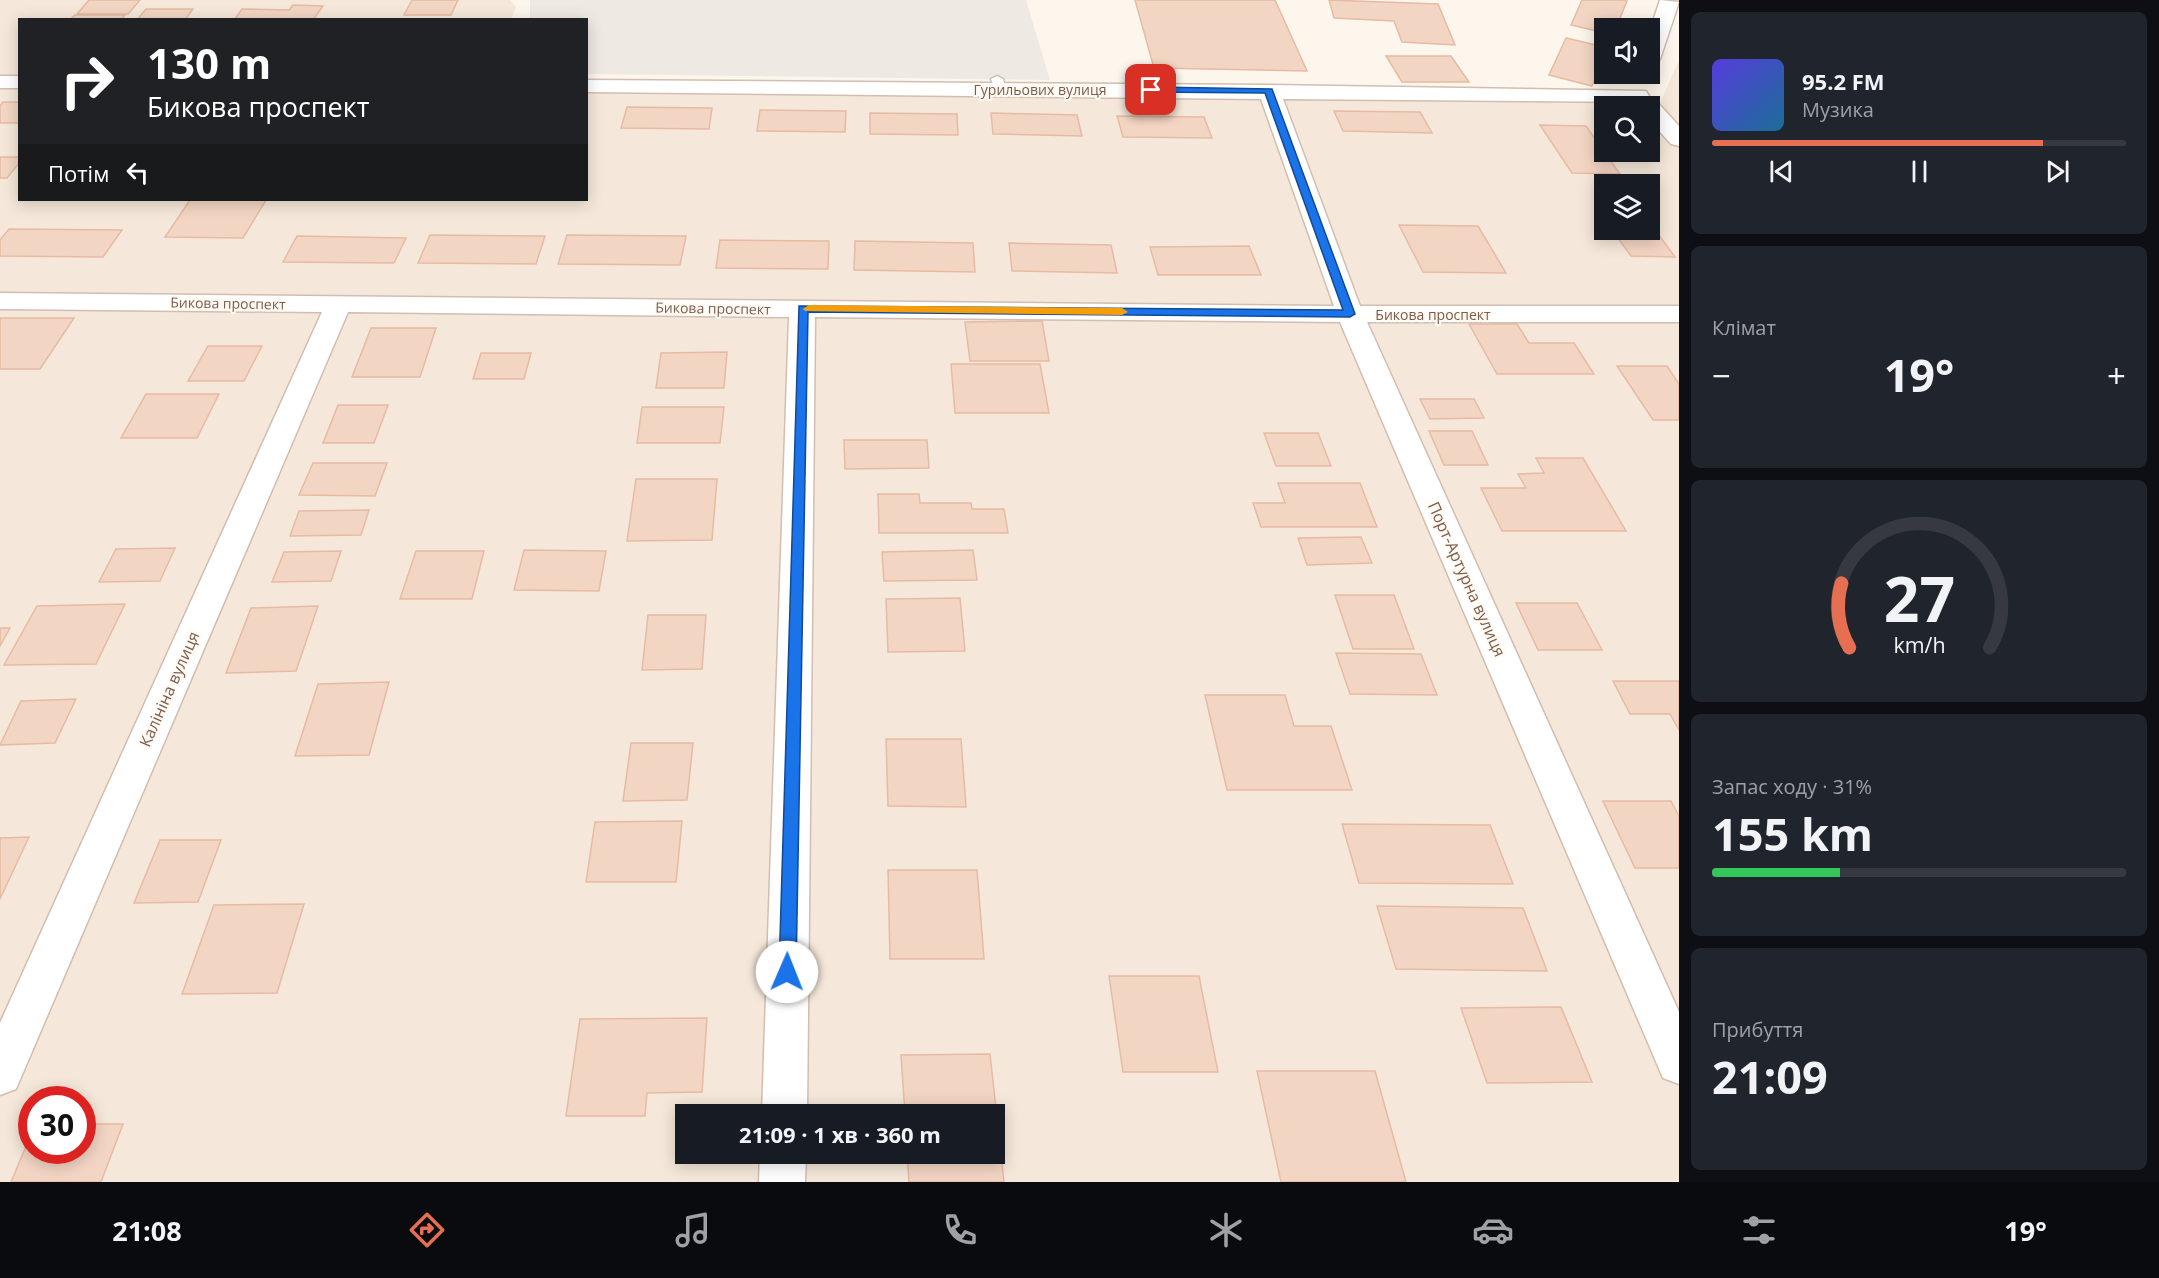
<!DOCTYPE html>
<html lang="uk">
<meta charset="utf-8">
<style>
body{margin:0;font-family:"Open Sans",sans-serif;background:#20242c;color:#f1f3f6;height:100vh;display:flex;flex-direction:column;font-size:22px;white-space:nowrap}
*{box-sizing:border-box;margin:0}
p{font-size:20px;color:#9ea1a6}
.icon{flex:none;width:33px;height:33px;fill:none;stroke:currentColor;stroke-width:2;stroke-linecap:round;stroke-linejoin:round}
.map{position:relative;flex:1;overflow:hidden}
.panel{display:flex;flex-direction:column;gap:12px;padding:12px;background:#0d0f14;width:480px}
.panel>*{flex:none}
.guide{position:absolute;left:18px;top:18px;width:570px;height:183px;border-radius:0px;box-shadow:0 3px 15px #0003;background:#202124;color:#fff;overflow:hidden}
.controls{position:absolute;left:1594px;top:18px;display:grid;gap:12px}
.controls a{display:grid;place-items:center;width:66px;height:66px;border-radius:0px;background:#171b24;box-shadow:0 3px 15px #0003;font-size:30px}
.speed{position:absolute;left:18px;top:1086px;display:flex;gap:12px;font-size:30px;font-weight:700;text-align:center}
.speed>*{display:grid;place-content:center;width:78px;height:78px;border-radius:50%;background:#171b24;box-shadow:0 3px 15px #0003;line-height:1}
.speed .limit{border:9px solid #d22;background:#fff;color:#111}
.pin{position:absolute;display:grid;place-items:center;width:51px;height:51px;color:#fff;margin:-26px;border-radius:12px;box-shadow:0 3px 9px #0006}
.me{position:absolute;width:66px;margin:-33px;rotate:1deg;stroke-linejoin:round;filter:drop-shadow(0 0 4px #0008)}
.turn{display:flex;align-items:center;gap:21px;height:126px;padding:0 30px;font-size:27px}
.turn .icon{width:78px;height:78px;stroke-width:2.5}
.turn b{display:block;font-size:42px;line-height:51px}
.then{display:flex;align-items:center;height:57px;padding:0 30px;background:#0003;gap:12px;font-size:22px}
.big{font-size:45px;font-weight:700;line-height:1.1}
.panel .tile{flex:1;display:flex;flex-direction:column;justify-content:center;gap:9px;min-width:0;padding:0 21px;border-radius:9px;background:#20242c}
.panel .dial{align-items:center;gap:0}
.dial svg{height:156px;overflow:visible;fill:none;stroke:#363941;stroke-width:7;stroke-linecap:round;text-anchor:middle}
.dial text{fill:#f1f3f6;stroke:none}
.song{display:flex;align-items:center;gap:18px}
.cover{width:72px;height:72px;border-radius:9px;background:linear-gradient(135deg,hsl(250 70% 55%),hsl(200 70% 35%))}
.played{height:6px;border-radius:3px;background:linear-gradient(90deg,#e76f51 80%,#363941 80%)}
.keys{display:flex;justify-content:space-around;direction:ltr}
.heat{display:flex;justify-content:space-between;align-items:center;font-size:33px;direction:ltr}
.charge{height:9px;border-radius:4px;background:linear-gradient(90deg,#34c759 31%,#363941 0)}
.trip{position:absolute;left:675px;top:1104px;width:330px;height:60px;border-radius:0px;background:#171b24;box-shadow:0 3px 15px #0003;font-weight:700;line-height:60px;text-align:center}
.dock{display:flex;height:96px;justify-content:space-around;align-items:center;background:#090b0e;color:#9ea1a6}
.dock .icon{width:42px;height:42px}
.dock .active{color:#e76f51}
.dock b{font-size:27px;color:#f1f3f6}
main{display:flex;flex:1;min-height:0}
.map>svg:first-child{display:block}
.residential{fill:#f5e8da;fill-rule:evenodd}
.industrial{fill:#efe9e4}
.building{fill:#f3d5c3;stroke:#e6bba3;stroke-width:1.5}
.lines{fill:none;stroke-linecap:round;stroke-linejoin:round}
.lane-casing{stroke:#d1beb0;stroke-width:3}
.street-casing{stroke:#d1beb0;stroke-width:3}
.lane{fill:#fff;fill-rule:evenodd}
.street{fill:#fff;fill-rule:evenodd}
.route{fill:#1a73e8;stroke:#114b97;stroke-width:1.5}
.slow{fill:#f59e0b}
.labels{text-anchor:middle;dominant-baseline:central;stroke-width:4.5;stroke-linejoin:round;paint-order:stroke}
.far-street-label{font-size:14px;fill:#7a5c4d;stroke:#fffaf3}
.street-label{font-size:16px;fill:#7a5c4d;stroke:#fffaf3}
</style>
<main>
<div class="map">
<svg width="1679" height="1182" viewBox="0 0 1679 1182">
<rect width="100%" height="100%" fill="#fdf6ec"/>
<path class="residential" d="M 0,0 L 510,0 L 516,7 L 511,20 L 20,20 L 20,200 L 586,200 L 587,92 L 1660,103 L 1679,60 L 1679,1182 L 0,1182 ZM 1605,106 L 1650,106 L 1650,152 L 1605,152 ZM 1605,184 L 1650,184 L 1650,230 L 1605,230 ZM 32,1100 L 82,1100 L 82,1150 L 32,1150 ZM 686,1114 L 994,1114 L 994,1154 L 686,1154 Z"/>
<path class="industrial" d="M 530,0 L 1026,0 L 1050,80 L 587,74 L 586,20 L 530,19 Z"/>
<path class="building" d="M 89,0 L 140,0 L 128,14 L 77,14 Z
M 412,0 L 458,0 L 451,15 L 404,15 Z
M 1135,0 L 1275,0 L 1307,71 L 1154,68 Z
M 1329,0 L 1438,4 L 1455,45 L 1402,42 L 1394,21 L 1334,18 Z
M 1582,0 L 1624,0 L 1627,1 L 1616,28 L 1605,28 L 1605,33 L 1571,25 Z
M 293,5 L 323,6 L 313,20 L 234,20 L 242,9 L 289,10 Z
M 146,9 L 193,9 L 185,20 L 137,20 Z
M 75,15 L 125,15 L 121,20 L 70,20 Z
M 1566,38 L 1605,47 L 1605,54 L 1592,86 L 1549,75 Z
M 1386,56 L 1451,56 L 1469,82 L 1402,82 Z
M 3,102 L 20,102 L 20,123 L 0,123 L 0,106 Z
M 627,107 L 712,108 L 709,129 L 621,128 Z
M 760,110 L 846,111 L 845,132 L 757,131 Z
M 1334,111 L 1420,112 L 1432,133 L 1343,131 Z
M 870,113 L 957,114 L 958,135 L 870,134 Z
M 991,113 L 1077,115 L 1082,136 L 993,134 Z
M 1117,116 L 1204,117 L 1212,138 L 1123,137 Z
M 1540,125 L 1586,126 L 1620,174 L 1572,173 Z
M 0,157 L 20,157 L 20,162 L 7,178 L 0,178 Z
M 190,200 L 266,200 L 243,238 L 165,237 Z
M 1650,223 L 1675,257 L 1631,256 L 1612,230 L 1650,230 Z
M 1399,225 L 1478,226 L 1506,273 L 1423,272 Z
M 9,229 L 122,230 L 103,257 L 0,256 L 0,240 Z
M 430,235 L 545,236 L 536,264 L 418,263 Z
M 567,235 L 686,236 L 680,265 L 558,264 Z
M 297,236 L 406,238 L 394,263 L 283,262 Z
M 720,240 L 829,241 L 828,269 L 716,268 Z
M 855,241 L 973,243 L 975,272 L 854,270 Z
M 1009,243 L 1111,245 L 1117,273 L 1012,271 Z
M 1249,246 L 1261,275 L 1158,275 L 1150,247 Z
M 0,318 L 74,318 L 40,369 L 0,369 Z
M 1042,321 L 1049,361 L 970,361 L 965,322 Z
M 1469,324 L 1517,324 L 1529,343 L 1574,343 L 1594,374 L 1497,374 Z
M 371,328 L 436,328 L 420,377 L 352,377 Z
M 208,346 L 262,346 L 244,381 L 188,381 Z
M 727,352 L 724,388 L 656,388 L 661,353 Z
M 481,353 L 531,353 L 524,379 L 473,379 Z
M 951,364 L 1040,364 L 1049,413 L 955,413 Z
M 1617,366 L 1667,366 L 1679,384 L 1679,420 L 1653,420 Z
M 146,394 L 219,394 L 197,438 L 121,438 Z
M 1420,399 L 1474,399 L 1484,418 L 1430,419 Z
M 338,405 L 388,405 L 374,443 L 323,443 Z
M 642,407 L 724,407 L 720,443 L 637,443 Z
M 1429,431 L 1472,431 L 1488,465 L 1444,465 Z
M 1264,433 L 1318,433 L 1331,466 L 1276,466 Z
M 844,440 L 927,440 L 929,468 L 845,469 Z
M 1536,458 L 1583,458 L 1626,531 L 1502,531 L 1481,488 L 1526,488 L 1518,474 L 1544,473 Z
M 313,463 L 387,463 L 375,496 L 299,495 Z
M 636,479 L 717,479 L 712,540 L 627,541 Z
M 1278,483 L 1360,483 L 1377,527 L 1261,527 L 1253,503 L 1285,503 Z
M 878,494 L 919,494 L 920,503 L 971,503 L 972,509 L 1004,509 L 1008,533 L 879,533 Z
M 369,510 L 361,535 L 290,536 L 299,511 Z
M 1361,537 L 1372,563 L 1307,565 L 1298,538 Z
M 175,548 L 160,581 L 99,582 L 116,549 Z
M 524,550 L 606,551 L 599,591 L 514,590 Z
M 973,550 L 977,580 L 884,581 L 882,552 Z
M 341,551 L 331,581 L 272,582 L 284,552 Z
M 416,551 L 484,551 L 472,599 L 400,599 Z
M 1335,595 L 1394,595 L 1414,649 L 1353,649 Z
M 960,598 L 965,651 L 888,652 L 886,599 Z
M 1516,603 L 1577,603 L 1602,650 L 1538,650 Z
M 125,604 L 96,664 L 4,665 L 37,606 Z
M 318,606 L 296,671 L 226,673 L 251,608 Z
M 648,615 L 706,615 L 702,669 L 642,670 Z
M 0,628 L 10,628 L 0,646 Z
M 1336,653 L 1421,654 L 1437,695 L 1350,694 Z
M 1613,681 L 1679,681 L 1679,730 L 1670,714 L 1630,714 Z
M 389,682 L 369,755 L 295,756 L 318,684 Z
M 1205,695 L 1285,695 L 1294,726 L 1331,726 L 1352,790 L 1227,790 Z
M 76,699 L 55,743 L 0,745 L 21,701 Z
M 886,739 L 961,739 L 966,807 L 888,806 Z
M 631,743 L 693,743 L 687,800 L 623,801 Z
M 1603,801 L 1671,801 L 1679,816 L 1679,868 L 1635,868 Z
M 682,821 L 676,882 L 586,882 L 595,822 Z
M 1342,824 L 1490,825 L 1513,884 L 1359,883 Z
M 29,837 L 0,899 L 0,838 Z
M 160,840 L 221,840 L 198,902 L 134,903 Z
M 888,870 L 977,870 L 984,959 L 890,959 Z
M 304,904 L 277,993 L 182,994 L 214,905 Z
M 1377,906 L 1523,908 L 1547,971 L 1396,969 Z
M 1109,976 L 1199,976 L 1218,1072 L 1123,1072 Z
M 1561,1007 L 1592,1082 L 1487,1083 L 1461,1008 Z
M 707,1018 L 702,1092 L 647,1093 L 645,1116 L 566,1116 L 580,1019 Z
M 990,1054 L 1004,1182 L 909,1182 L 907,1154 L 994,1154 L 994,1114 L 905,1114 L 901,1055 Z
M 1257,1071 L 1375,1071 L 1406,1182 L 1281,1182 Z
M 82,1124 L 123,1124 L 101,1182 L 11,1182 L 32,1132 L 32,1150 L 82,1150 Z"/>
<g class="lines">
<defs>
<path id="lane" d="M 997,76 L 1003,79 L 1006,89 L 1004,91 L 996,91 L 991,79 Z"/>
<path id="street" d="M 1660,0 L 1679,2 L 1660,59 L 1657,63 L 1650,65 L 1650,30 Z
M 0,76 L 20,76 L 20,88 L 0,88 Z
M 586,80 L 1269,85 L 1646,91 L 1649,96 L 1646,101 L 1638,102 L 1283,99 L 1360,306 L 1679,306 L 1679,322 L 1367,322 L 1679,1012 L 1679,1084 L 1663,1078 L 1340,322 L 815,317 L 807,1114 L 762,1114 L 789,317 L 348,312 L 16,1089 L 0,1095 L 0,1023 L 322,312 L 0,309 L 0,293 L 1334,306 L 1261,99 L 586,92 Z
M 1650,102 L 1658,103 L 1679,126 L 1679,146 L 1671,144 L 1650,121 L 1650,106 L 1640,106 Z
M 760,1154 L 806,1154 L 805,1182 L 759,1182 Z"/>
</defs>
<use href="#lane" class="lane-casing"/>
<use href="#street" class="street-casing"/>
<use href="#lane" class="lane"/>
<use href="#street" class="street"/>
</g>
<path class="route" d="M 1151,87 L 1272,89 L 1355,314 L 1350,317 L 808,312 L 796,972 L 793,978 L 787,981 L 781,978 L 779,972 L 799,306 L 1343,310 L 1265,93 L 1148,92 L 1146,90 Z"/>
<path class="slow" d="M 809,305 L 1122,308 L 1128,312 L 1122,315 L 805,311 L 803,309 Z"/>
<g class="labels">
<g class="far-street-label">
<text x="1040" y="89">Гурильових вулиця</text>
<text transform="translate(228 303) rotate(1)">Бикова проспект</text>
<text transform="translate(713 308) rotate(1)">Бикова проспект</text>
<text x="1433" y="314">Бикова проспект</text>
</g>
<g class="street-label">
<text transform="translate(1467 579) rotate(66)">Порт-Артурна вулиця</text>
<text transform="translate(169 689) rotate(-66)">Калініна вулиця</text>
</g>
</g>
</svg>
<div class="controls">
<a><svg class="icon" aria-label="sound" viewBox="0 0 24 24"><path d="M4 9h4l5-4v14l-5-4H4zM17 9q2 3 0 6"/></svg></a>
<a><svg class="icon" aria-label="search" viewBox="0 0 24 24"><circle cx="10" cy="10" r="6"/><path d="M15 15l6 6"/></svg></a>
<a><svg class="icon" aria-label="layers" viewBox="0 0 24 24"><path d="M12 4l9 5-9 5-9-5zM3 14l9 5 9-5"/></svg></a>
</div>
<div class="speed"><div class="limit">30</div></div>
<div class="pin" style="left:1151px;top:90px;background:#d93025"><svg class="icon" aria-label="arrive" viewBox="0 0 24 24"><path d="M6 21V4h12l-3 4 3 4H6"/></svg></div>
<svg class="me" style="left:787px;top:972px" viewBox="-20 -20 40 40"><circle r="19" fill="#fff"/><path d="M0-13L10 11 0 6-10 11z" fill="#1a73e8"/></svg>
<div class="trip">21:09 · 1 хв · 360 m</div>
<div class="guide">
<div class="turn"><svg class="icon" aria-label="right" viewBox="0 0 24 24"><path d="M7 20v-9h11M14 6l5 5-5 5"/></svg><div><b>130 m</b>Бикова проспект</div></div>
<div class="then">Потім<svg class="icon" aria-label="left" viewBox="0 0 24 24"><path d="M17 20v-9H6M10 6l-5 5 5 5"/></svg></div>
</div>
</div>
<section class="panel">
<div class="tile">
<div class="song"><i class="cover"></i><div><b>95.2 FM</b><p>Музика</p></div></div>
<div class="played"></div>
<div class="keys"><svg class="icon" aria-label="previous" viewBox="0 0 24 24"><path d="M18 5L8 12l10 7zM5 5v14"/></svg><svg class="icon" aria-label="pause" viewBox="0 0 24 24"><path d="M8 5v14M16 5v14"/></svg><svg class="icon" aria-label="next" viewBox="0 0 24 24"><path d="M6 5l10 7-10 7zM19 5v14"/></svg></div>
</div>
<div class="tile"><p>Клімат</p>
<div class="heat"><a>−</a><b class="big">19°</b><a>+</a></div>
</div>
<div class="tile dial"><svg viewBox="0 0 100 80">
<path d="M14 69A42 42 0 1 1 86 69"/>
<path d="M14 69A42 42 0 0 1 10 36" stroke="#e76f51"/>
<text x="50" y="56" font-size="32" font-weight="700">27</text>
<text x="50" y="72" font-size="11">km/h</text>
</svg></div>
<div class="tile"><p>Запас ходу · 31%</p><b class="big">155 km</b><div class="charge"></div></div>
<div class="tile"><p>Прибуття</p><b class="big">21:09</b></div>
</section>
</main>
<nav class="dock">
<b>21:08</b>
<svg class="icon active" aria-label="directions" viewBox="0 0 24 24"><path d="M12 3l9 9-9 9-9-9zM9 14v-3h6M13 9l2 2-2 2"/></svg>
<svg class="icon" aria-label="music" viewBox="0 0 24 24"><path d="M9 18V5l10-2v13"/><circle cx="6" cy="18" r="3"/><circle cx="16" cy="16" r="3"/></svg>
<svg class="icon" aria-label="phone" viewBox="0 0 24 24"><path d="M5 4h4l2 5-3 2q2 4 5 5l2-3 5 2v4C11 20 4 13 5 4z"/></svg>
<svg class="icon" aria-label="climate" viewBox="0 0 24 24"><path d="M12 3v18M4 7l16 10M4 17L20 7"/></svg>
<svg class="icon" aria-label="car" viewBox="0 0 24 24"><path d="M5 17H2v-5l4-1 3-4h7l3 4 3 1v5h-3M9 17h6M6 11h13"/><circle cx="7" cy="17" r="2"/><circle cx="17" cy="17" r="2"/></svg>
<svg class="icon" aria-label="filters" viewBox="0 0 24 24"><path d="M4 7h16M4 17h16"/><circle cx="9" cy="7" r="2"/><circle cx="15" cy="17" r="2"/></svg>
<b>19°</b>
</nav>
